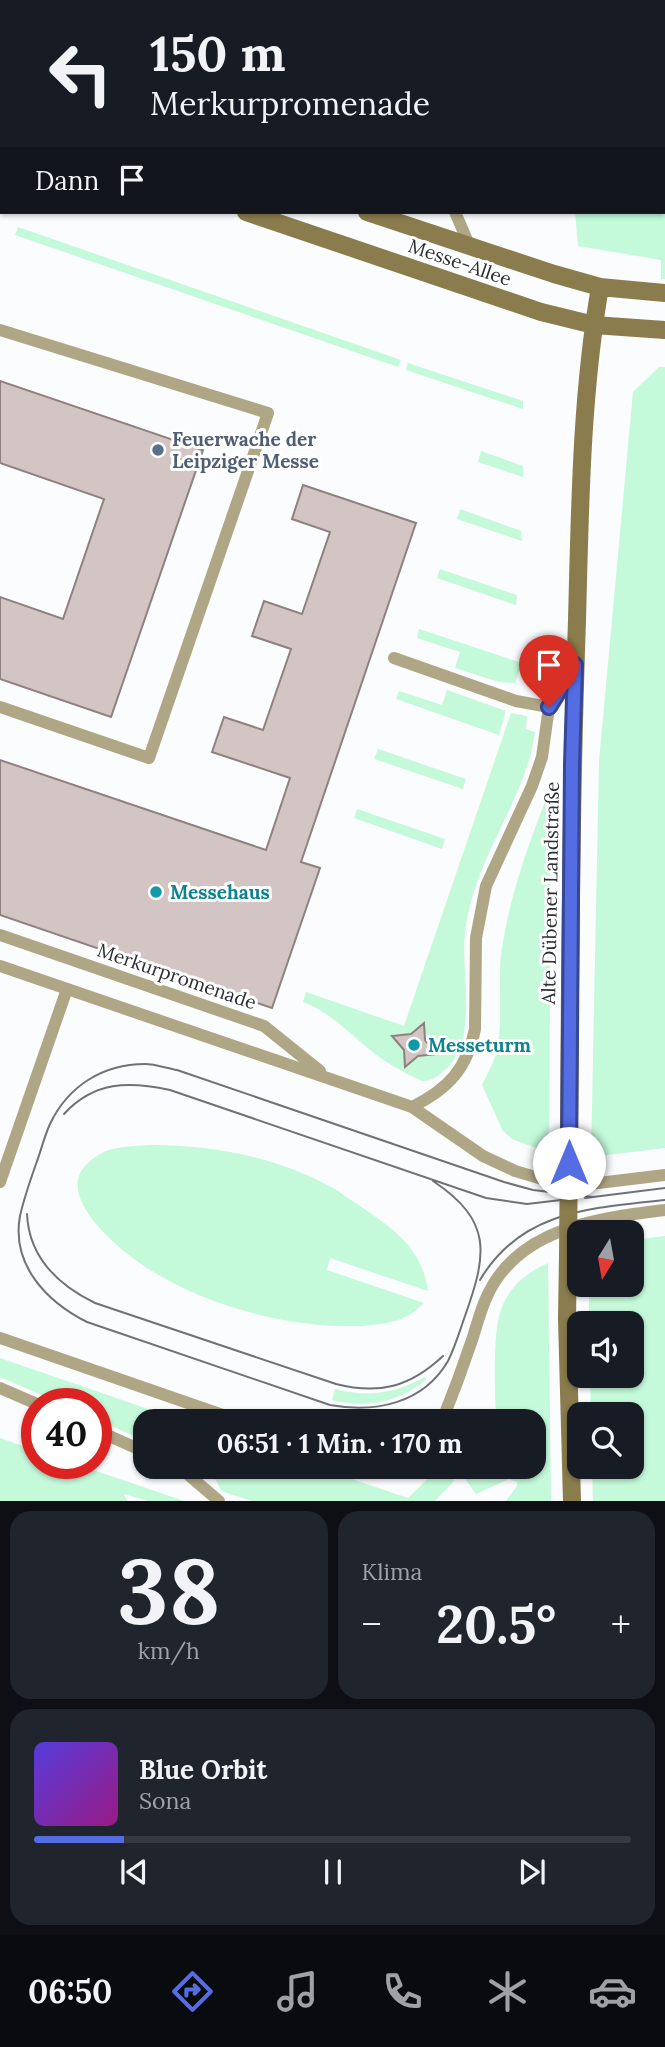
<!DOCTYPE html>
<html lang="de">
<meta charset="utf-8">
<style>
body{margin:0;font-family:Lora,serif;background:#20242c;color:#f1f3f6;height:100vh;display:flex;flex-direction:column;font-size:26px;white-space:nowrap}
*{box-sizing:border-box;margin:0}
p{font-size:23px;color:#9ea1a6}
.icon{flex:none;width:38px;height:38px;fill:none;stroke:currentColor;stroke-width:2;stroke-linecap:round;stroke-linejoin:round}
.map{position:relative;height:1501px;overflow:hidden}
.side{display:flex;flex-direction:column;gap:10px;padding:10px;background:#0d0f14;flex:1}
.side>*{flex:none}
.guide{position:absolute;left:0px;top:0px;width:665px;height:214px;box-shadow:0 2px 5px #0004;background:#171b24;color:#f1f3f6;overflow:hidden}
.needle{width:46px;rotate:191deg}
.controls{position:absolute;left:567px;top:1220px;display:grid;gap:14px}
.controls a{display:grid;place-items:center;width:77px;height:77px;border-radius:14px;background:#171b24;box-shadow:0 2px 5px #0004;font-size:35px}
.speed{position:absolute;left:21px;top:1388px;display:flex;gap:14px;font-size:35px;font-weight:700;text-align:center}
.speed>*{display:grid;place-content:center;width:91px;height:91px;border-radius:50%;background:#171b24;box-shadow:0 2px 5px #0004;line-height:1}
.speed .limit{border:10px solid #d22;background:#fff;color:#111}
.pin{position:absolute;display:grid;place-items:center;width:60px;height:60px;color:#fff;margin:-72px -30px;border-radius:50% 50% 50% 0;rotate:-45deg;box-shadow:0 0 7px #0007}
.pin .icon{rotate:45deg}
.me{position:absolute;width:77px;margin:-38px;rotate:0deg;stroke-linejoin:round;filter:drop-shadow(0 0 5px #0008)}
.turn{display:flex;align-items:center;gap:24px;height:147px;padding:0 35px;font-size:32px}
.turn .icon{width:91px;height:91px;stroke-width:2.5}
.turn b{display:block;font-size:49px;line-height:60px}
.then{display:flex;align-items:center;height:66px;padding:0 35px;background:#0003;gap:14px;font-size:26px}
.big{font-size:52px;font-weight:700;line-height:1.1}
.side .widget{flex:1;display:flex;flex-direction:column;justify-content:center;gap:10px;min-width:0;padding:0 24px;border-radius:21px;background:#20242c}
.side .dial{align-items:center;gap:0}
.dial b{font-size:91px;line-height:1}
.song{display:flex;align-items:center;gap:21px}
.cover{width:84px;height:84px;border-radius:10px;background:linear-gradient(135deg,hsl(250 70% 55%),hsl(310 70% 35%))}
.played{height:7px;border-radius:4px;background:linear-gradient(90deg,#556de3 15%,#363941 15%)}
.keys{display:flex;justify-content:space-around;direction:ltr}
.heat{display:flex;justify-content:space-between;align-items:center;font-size:38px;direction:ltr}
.side .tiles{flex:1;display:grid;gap:10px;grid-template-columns:1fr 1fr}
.widget:last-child{grid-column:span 2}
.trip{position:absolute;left:133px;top:1409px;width:413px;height:70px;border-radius:21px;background:#171b24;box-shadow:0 2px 5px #0004;font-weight:700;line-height:70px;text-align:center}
.menu{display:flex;height:112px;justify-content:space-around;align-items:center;background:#090b0e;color:#9ea1a6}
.menu .icon{width:49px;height:49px}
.menu .selected{color:#556de3}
.menu b{font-size:32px;color:#f1f3f6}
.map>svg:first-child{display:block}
.green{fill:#c4f9da}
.building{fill:#d3c5c3;stroke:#8f817f;stroke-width:2}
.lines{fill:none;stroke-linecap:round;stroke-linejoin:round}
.lane{stroke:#afa686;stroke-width:12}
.secondary{stroke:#8a7c4c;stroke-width:18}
.tram{stroke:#707376;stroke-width:2}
.secondary-bridge{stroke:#8a7c4c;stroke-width:18}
.route-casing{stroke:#374794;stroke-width:18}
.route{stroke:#556de3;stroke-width:12}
.service-dot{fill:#5c6f8a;stroke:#fff;stroke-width:2.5}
.culture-dot{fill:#0f9aa8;stroke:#fff;stroke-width:2.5}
.labels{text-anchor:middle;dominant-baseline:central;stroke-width:6;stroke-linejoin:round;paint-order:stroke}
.street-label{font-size:19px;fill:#2c2f33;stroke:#fff}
.service-label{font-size:19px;font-weight:bold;fill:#4e5e75;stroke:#fff;text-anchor:start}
.culture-label{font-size:19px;font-weight:bold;fill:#0d838f;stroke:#fff;text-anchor:start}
</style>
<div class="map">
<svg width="665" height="1501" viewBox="0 0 665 1501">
<rect width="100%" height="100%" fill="#fafcfe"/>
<path class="green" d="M 657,0 L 665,0 L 665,279 L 661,279 L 661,260 L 578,246 L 575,212 L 663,212 L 663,2 L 656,2 Z
M 18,227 L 401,360 L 398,367 L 15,235 Z
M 408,363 L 523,401 L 523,409 L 406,370 Z
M 659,367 L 665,367 L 665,1148 L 591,1157 L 599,761 L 633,392 Z
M 481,451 L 523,466 L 523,477 L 478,462 Z
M 460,509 L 521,531 L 522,541 L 457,519 Z
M 440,569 L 517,595 L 516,605 L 437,578 Z
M 419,629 L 522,663 L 515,683 L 499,682 L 455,668 L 460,652 L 417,638 Z
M 447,690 L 506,711 L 499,735 L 396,699 L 399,691 L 442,705 Z
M 511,713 L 527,716 L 526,729 L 535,732 C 533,742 532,753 528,763 C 509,823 474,865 465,932 C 460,975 481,1045 441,1073 C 435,1078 430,1081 422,1081 C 404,1073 385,1062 370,1050 C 348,1032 330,1012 303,1002 L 306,992 L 404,1026 Z
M 378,749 L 466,779 L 463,789 L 374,759 Z
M 551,787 L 549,1153 L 512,1139 L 503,1131 L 482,1085 C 488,1073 494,1062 497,1050 C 504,1015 496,977 503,942 C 512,888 531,837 551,787 Z
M 357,809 L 445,839 L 442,849 L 354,818 Z
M 151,1145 C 214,1145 283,1158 338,1191 C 345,1196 352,1201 360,1206 C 394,1229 422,1248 428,1291 L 330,1258 L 327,1270 L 424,1303 C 419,1307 414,1313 407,1316 C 394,1323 376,1325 361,1326 C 285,1329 189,1302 129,1255 C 107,1238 58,1193 86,1165 C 93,1158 100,1153 109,1150 C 122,1146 137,1146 151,1145 Z
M 665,1236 L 665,1501 L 593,1501 L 592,1467 L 632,1466 L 632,1414 L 591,1414 L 590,1376 L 632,1376 L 632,1323 L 589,1323 L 589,1285 L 632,1284 L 632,1240 Z
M 548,1263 L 551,1501 L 506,1501 L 517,1486 L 517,1482 L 509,1479 L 476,1494 L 465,1479 L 476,1467 L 534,1466 L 534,1421 L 494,1421 L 496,1420 C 495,1392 492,1330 502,1307 C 510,1286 529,1271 548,1263 Z
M 0,1358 L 183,1421 L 145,1421 L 145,1441 L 96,1419 L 96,1404 L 60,1403 L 0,1377 Z
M 425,1377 L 426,1380 C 398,1402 367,1409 332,1400 L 335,1389 C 368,1398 396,1393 425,1377 Z
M 0,1438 L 37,1451 L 37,1463 L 73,1463 L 184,1501 L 148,1501 L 124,1494 L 127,1501 L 0,1501 Z
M 202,1467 L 316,1467 L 408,1498 L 440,1467 L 444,1467 L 454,1481 L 435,1501 L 252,1501 L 221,1491 C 217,1480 212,1473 202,1467 Z"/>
<path class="building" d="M 0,381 L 203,450 L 111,717 L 0,679 L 0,597 L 63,619 L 104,499 L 0,463 Z
M 303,485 L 416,523 L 301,862 L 320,868 L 272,1008 L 0,915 L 0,760 L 266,850 L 290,778 L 212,752 L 224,717 L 263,730 L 291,649 L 252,636 L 264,601 L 302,614 L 330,532 L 292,519 Z
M 424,1023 L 425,1040 L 437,1054 L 418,1056 L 405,1067 L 404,1050 L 392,1036 L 411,1034 Z"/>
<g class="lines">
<path class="lane" d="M 0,194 L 2,195
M 455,212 L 470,247
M 0,330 L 268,413 L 149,758 L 0,707
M 394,658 L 516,701 L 549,707
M 0,935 L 264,1026 L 320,1071
M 0,966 L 412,1107 L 483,1156 L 515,1171 L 549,1181 L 590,1184 L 665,1175
M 412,1107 C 448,1089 467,1069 475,1029 L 476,938 L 486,886 L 532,786 L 542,757 L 549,707 L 575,665
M 0,1182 L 67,989
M 0,1338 L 240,1421
M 0,1388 L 37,1404
M 442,1421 C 453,1394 463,1367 472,1340 C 477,1325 481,1308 488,1294 C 520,1227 600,1218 665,1210
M 96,1430 L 145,1452
M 178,1466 L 219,1501"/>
<path class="secondary" d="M 0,86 L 2,87
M 0,128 L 2,129
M 246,212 L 541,312 L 594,325 L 665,330
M 367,212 L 554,274 L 600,287 L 665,293
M 569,1140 C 570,967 571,793 577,620 C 580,508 581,397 600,287
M 568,1256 L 567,1318 L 572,1501"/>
<path class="tram" d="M 64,1114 C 94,1081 129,1081 170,1090 L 486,1198 L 527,1204 L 561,1200
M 433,1181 C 493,1221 487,1254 465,1316 C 460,1330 455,1347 448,1361 C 423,1404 375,1413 330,1405 L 87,1322 C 47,1302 11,1265 20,1216 C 24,1198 30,1181 36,1164 C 41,1151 44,1137 50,1124 C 68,1086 103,1064 145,1064 C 155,1064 166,1068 177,1070 L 504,1182 L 533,1190 L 593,1197
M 585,1198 L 665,1188
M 27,1214 C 29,1258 58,1285 95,1303 L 336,1384 C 379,1395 410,1387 443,1356
M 480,1280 C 521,1210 593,1208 665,1200"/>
<path class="secondary-bridge" d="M 568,1256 L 569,1140"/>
</g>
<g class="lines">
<defs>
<path id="route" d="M 549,707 L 575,665 L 572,764 L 569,1163"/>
</defs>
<use href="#route" class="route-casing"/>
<use href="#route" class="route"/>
</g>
<circle class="service-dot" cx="158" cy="450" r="7"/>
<g class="culture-dot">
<circle cx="156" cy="892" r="7"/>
<circle cx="414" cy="1045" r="7"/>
</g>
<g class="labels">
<g class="street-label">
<text transform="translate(460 262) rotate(19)">Messe-Allee</text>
<text transform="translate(550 893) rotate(-89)">Alte Dübener Landstraße</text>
<text transform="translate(177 976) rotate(19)">Merkurpromenade</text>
</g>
<g class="service-label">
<text x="172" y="439">Feuerwache der<tspan x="172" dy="22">Leipziger Messe</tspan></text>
</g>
<g class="culture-label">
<text x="170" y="892">Messehaus</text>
<text x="428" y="1045">Messeturm</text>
</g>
</g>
</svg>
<div class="controls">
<a><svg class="needle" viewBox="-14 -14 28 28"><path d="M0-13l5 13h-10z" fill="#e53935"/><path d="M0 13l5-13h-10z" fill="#9ea1a6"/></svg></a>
<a><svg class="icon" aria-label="sound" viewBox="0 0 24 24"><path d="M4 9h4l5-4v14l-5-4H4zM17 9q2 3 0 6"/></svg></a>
<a><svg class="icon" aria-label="search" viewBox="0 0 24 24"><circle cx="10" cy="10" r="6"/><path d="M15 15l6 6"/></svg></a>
</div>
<div class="speed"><div class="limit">40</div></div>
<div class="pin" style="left:549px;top:707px;background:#d93025"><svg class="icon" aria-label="arrive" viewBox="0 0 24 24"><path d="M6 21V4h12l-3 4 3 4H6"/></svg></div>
<svg class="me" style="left:569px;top:1163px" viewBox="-20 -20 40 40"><circle r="19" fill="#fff"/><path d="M0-13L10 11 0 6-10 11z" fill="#556de3"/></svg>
<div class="trip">06:51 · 1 Min. · 170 m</div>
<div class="guide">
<div class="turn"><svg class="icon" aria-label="left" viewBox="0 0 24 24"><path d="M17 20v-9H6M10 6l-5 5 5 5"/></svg><div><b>150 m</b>Merkurpromenade</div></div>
<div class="then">Dann<svg class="icon" aria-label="arrive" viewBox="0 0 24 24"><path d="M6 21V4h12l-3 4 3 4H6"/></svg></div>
</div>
</div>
<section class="side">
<div class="tiles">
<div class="widget dial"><b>38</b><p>km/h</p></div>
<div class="widget"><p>Klima</p>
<div class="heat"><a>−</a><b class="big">20.5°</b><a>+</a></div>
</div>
<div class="widget">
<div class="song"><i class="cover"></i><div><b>Blue Orbit</b><p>Sona</p></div></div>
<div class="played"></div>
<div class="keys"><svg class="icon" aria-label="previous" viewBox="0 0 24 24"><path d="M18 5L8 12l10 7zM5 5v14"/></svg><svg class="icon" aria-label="pause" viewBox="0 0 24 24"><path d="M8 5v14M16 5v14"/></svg><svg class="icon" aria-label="next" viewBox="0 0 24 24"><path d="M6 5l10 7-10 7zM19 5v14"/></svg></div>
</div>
</div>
</section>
<nav class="menu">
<b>06:50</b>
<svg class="icon selected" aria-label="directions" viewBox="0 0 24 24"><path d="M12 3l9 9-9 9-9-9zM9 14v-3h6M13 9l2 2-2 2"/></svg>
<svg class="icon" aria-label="music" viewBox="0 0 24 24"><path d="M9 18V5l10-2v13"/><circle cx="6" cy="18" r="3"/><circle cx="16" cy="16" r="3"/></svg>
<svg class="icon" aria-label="phone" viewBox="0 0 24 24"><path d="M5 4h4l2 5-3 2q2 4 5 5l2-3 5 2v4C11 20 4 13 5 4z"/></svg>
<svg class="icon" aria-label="climate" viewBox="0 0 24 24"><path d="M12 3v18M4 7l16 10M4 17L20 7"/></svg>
<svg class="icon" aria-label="car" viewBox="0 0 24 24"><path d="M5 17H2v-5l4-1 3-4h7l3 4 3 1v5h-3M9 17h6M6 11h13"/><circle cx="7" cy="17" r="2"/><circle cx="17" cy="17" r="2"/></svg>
</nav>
